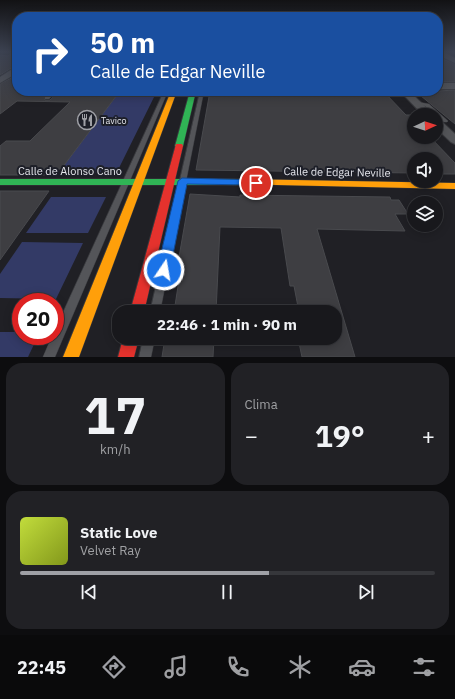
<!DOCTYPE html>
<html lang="es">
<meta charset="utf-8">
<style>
body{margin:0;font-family:"IBM Plex Sans",sans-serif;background:#212125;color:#f1f3f6;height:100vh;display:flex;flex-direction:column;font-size:15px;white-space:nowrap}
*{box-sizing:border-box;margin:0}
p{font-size:13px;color:#9fa0a3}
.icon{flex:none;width:22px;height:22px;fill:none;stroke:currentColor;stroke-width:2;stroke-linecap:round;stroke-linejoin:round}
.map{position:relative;height:357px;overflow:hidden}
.drawer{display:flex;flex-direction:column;gap:6px;padding:6px;background:#0d0d0f;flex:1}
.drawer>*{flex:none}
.banner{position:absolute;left:12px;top:12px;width:431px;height:84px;border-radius:16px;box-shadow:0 2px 10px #0003,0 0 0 1px #36373b;background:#1a4fa0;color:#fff;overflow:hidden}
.needle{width:26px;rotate:87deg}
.buttons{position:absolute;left:407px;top:108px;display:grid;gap:8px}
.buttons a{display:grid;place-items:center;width:36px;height:36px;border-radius:50%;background:#18181c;box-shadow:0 2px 10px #0003,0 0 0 1px #36373b;font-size:20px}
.speed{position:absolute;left:12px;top:293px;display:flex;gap:8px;font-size:20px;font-weight:700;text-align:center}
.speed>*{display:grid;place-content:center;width:52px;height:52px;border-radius:50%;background:#18181c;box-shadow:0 2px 10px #0003,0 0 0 1px #36373b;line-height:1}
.speed .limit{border:6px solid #d22;background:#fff;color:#111}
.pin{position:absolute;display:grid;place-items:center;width:34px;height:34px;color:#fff;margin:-17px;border:2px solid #fff;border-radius:50%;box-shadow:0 1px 4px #0007}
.me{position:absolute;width:44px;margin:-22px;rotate:12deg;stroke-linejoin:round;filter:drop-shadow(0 0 3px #0008)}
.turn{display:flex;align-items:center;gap:14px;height:84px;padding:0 12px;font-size:18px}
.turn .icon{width:52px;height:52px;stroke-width:2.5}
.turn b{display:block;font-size:28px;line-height:34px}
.big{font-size:30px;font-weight:700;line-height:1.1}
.drawer .card{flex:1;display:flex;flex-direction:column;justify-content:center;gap:6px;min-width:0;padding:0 14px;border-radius:16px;background:#212125}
.drawer .dial{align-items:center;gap:0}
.dial b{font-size:52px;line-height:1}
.song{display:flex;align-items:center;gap:12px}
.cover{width:48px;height:48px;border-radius:6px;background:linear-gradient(135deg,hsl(70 70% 55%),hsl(70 70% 35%))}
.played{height:4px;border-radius:2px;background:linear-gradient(90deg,#9fa0a6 60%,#36373b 60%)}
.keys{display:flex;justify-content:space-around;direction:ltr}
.heat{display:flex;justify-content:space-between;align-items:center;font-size:22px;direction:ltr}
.drawer .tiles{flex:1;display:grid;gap:6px;grid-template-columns:1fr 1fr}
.card:last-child{grid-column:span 2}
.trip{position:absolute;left:112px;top:305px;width:230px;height:40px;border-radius:16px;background:#18181c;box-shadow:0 2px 10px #0003,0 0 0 1px #36373b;font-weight:700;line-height:40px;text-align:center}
.tab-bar{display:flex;height:64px;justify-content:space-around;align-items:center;background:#0a0a0b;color:#9fa0a3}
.tab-bar .icon{width:28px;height:28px}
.tab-bar .selected{color:#9fa0a6}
.tab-bar b{font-size:18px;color:#f1f3f6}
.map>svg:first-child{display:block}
.green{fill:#333a66}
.building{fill:#3e3e42;stroke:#494a4e}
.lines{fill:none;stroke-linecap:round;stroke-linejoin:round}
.lane-casing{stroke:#393a3e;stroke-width:1}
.street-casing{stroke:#393a3e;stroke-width:2}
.fast-casing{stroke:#393a3e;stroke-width:1}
.slow-casing{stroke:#393a3e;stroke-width:1}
.jam-casing{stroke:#393a3e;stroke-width:1}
.lane{fill:#545559;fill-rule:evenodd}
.street{fill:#545559;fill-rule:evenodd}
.fast{fill:#30b455;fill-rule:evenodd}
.slow{fill:#ff9f0a;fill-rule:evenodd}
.jam{fill:#e5322d;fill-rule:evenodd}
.route{fill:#1a73e8;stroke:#114b97}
.labels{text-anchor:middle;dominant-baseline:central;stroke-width:4;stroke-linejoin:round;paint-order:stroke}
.far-poi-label{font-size:9px;fill:#e4e5eb;stroke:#1d1f28;text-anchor:start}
.street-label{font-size:11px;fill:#e4e5eb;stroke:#1d1f28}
</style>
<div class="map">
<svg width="455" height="357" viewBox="0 0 455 357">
<rect width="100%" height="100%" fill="#202025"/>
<path class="green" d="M 120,91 L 157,91 L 119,168 L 108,173 L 79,173 L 73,169 L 62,168 Z
M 51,197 L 106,197 L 88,233 L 26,233 Z
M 22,242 L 83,243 L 56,299 L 0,298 L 0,274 Z
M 0,332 L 21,332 L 21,336 L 38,336 L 28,357 L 0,357 Z"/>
<path class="building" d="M 14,52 L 17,52 L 17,66 L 13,67 L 0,75 L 0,55 L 8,56 Z
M 438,57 L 455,64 L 455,82 L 438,82 Z
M 17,75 L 17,91 L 50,91 L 44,96 L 45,100 L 50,100 L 58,91 L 120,91 L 62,168 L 44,175 L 0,175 L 0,146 L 6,141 L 30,141 L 70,102 L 17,101 L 0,114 L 0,84 Z
M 455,90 L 455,124 L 415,91 L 438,91 Z
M 210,91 L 383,91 L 406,115 L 414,115 L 414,137 L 430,137 L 455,163 L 455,174 L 436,174 L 436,159 L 414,159 L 414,173 L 196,170 Z
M 0,191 L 49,191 L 0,260 Z
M 190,194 L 240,197 L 240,195 L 390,197 L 391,200 L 399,200 L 408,214 L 395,214 L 405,231 L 317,229 L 355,357 L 302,357 L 298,338 L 335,338 L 335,312 L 299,312 L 294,286 L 290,286 L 281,228 L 220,227 L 216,312 L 174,312 L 179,280 L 175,280 Z
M 165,338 L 214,338 L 213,357 L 162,357 Z"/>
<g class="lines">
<defs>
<path id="lane" d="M 52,91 L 57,91 L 49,99 L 45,99 L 45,97 Z
M 164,91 L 168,91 L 55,357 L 43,357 L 52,336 L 55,336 L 55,330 Z
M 200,91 L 204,91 L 160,312 L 150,312 Z
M 413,101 L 429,104 L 448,121 L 447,122 L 443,122 L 425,106 L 413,103 Z
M 143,338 L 155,338 L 151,357 L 139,357 Z"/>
<path id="street" d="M 438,52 L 443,52 L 455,58 L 455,63 L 438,55 Z
M 14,68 L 17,68 L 17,73 L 0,83 L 0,77 Z
M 438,83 L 455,83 L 455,89 L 438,89 Z
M 400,91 L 409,91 L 434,115 L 423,115 Z
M 436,119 L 440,120 L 455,134 L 455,144 L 451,142 L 436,128 Z"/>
<path id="fast" d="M 190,91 L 196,91 L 183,146 L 179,148 L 175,146 Z
M 0,179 L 240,179 L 245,182 L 240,185 L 0,185 Z"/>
<path id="slow" d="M 171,91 L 177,91 L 79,357 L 63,357 Z
M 240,179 L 455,183 L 455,189 L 237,184 L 235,182 L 237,180 Z"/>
<path id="jam" d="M 176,144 L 182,144 L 183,146 L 144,312 L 130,312 Z
M 123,338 L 139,338 L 134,357 L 118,357 Z"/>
</defs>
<use href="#lane" class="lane-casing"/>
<use href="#street" class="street-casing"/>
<use href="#fast" class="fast-casing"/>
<use href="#slow" class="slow-casing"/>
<use href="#jam" class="jam-casing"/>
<use href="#lane" class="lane"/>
<use href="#street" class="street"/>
<use href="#fast" class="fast"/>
<use href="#slow" class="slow"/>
<use href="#jam" class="jam"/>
</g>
<linearGradient id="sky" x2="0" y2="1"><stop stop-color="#121214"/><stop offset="0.51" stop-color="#3c4251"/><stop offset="1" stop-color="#3c4251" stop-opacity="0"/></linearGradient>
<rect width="455" height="102" fill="url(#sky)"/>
<path class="route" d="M 182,178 L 256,180 L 261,183 L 256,185 L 187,184 L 170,270 L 168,274 L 164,276 L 159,274 L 157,270 L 178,181 Z"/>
<defs>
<symbol id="restaurant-ring" viewBox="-11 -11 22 22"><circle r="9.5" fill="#1d1f28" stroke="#9fa0a6" stroke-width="1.5"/><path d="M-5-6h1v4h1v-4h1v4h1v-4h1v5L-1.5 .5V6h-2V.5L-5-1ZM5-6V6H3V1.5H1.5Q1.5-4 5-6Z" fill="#9fa0a6"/></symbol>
</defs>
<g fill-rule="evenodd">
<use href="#restaurant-ring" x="76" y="109" width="22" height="22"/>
</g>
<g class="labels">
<g class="far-poi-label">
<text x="101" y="120">Tavico</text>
</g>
<g class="street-label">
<text x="70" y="171">Calle de Alonso Cano</text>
<text transform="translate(337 172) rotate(1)">Calle de Edgar Neville</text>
</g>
</g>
</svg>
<div class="buttons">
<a><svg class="needle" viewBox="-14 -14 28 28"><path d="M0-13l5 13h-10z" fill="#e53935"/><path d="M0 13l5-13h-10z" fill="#9fa0a3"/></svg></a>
<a><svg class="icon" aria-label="sound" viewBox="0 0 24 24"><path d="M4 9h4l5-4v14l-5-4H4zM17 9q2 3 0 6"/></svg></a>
<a><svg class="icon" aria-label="layers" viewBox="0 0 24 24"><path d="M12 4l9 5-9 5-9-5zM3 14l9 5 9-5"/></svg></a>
</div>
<div class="speed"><div class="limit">20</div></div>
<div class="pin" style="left:256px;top:183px;background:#d93025"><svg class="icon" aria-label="arrive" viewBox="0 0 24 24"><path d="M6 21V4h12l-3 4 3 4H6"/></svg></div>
<svg class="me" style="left:164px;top:270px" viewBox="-20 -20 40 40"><circle r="17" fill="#1a73e8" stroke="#fff" stroke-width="3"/><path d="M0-11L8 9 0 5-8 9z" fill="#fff"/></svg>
<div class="trip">22:46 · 1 min · 90 m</div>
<div class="banner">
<div class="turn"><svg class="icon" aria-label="right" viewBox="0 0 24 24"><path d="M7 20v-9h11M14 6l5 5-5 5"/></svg><div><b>50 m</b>Calle de Edgar Neville</div></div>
</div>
</div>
<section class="drawer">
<div class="tiles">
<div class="card dial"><b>17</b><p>km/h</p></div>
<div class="card"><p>Clima</p>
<div class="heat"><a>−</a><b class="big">19°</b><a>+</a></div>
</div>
<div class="card">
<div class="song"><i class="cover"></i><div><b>Static Love</b><p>Velvet Ray</p></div></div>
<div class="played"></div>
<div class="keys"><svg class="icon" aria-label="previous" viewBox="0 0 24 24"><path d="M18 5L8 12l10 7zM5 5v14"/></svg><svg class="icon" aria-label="pause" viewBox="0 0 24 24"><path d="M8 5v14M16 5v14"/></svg><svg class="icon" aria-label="next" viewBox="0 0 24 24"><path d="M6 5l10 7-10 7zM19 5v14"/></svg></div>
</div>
</div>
</section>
<nav class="tab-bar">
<b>22:45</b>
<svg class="icon selected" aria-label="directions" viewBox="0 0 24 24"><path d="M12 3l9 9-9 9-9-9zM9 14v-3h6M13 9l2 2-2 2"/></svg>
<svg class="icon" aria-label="music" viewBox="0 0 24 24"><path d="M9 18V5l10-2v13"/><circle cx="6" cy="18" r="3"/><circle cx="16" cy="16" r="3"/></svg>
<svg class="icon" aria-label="phone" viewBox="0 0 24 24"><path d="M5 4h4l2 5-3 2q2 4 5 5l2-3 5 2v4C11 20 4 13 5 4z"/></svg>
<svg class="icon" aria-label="climate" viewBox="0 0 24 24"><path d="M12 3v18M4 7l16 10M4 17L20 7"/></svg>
<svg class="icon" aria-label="car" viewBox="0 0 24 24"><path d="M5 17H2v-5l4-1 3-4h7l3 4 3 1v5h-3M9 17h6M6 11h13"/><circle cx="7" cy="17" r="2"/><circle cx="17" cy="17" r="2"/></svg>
<svg class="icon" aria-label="filters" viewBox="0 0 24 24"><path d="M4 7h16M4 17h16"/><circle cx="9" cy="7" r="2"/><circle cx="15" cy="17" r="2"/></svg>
</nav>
